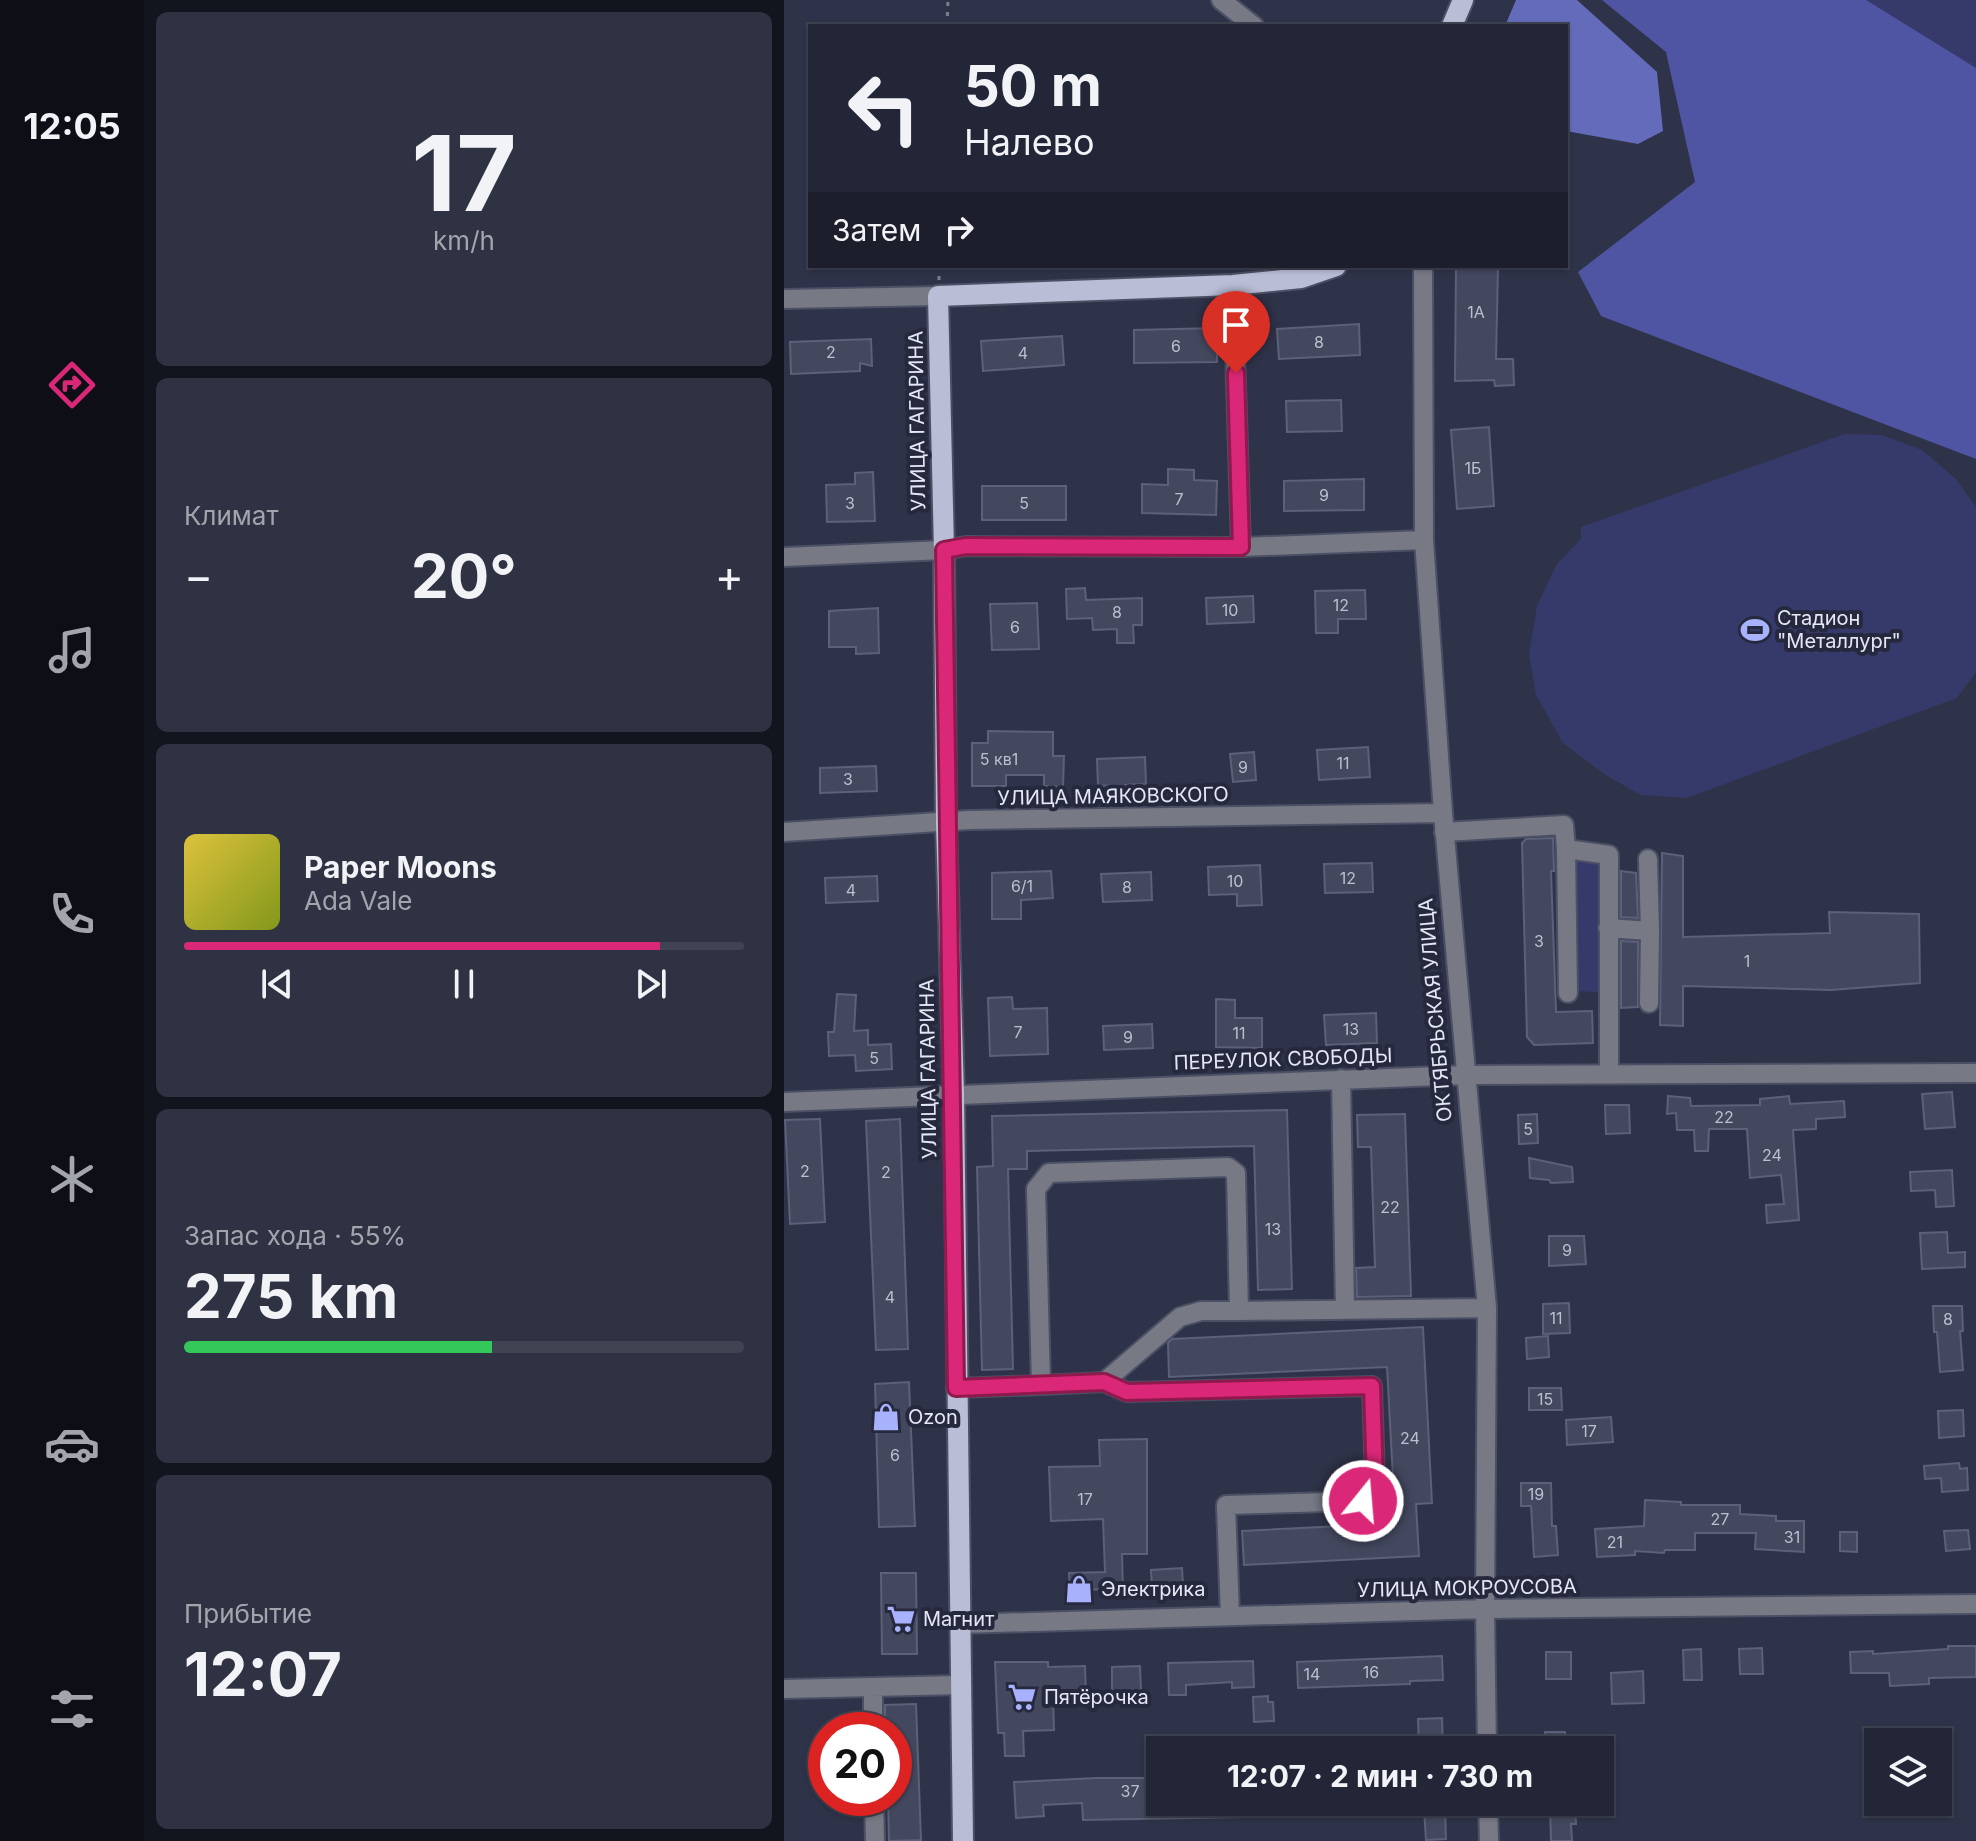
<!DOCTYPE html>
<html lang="ru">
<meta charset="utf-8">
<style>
body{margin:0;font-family:Inter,sans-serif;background:#2f3242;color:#f1f3f6;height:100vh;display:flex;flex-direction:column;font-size:30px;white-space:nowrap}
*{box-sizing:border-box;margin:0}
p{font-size:26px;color:#a3a5ad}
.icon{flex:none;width:44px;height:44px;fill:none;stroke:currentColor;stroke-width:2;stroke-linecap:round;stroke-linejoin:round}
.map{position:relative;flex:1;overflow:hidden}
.panel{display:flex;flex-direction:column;gap:12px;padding:12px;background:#13151e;width:640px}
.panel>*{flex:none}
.banner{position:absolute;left:24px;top:24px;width:760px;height:244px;border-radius:0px;box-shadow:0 2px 6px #0004,0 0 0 2px #404352;background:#232637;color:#f1f3f6;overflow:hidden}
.buttons{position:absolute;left:1080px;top:1728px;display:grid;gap:16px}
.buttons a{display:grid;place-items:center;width:88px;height:88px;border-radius:0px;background:#232637;box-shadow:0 2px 6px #0004,0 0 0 2px #404352;font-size:40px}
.speed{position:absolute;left:24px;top:1712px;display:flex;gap:16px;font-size:40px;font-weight:700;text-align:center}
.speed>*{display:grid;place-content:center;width:104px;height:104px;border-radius:50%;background:#232637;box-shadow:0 2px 6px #0004,0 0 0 2px #404352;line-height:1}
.speed .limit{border:12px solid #d22;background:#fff;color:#111}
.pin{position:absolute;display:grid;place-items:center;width:68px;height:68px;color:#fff;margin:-82px -34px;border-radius:50% 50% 50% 0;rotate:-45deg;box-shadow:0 0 8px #0007}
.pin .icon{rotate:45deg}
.me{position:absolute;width:88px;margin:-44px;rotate:17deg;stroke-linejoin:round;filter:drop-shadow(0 0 6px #0008)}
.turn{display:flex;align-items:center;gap:28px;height:168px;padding:0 24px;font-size:36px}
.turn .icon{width:104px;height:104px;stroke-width:2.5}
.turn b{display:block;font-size:56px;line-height:68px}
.then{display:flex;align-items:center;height:76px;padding:0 24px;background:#0003;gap:16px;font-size:30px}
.big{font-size:60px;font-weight:700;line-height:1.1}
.panel .tile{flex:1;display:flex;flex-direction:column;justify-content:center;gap:12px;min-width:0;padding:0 28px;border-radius:12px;background:#2f3242}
.panel .dial{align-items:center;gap:0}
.dial b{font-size:104px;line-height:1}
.song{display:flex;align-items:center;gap:24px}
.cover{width:96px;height:96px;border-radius:12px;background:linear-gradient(135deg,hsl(50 70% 55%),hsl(70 70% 35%))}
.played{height:8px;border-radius:4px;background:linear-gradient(90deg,#db2777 85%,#404352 85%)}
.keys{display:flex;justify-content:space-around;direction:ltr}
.heat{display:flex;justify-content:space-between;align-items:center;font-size:44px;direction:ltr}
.charge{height:12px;border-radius:6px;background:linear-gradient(90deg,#34c759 55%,#404352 0)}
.trip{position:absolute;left:362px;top:1736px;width:468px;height:80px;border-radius:0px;background:#232637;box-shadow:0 2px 6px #0004,0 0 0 2px #404352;font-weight:700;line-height:80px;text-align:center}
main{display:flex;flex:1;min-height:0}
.tab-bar{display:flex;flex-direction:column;width:144px;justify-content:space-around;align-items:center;background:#0e0f16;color:#a3a5ad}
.tab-bar .icon{width:56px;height:56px}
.tab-bar .current{color:#db2777}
.tab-bar b{font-size:36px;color:#f1f3f6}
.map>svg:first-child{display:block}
.green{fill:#363a6b}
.forest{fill:#4f55a2}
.water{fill:#636bba}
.building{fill:#44485f;stroke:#5c6078;stroke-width:2}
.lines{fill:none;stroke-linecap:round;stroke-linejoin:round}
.minor-casing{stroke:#4c5065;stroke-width:22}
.major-casing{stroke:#4c5065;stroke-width:24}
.path{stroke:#7b7e91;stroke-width:3;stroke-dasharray:4 6;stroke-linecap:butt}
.minor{stroke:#777985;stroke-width:18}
.major{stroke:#b9bdd5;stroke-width:20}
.route-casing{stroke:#8e194d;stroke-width:20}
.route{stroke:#db2777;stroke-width:14}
.labels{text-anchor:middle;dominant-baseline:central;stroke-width:8;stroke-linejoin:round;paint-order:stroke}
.number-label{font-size:16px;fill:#bcbfd0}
.street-label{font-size:20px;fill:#e4e7f6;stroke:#26293e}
.poi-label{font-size:20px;fill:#e4e7f6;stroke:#26293e;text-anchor:start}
</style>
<main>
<nav class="tab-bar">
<b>12:05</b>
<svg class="icon current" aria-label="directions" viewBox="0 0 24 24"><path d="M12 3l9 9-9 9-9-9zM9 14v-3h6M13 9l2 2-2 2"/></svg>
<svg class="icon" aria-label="music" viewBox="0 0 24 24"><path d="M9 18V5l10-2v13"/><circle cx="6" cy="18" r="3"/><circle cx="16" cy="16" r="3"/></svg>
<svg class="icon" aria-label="phone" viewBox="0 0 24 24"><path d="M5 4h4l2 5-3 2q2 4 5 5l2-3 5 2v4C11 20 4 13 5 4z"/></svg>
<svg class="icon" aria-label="climate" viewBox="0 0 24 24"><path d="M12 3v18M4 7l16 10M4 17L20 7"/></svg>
<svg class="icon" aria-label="car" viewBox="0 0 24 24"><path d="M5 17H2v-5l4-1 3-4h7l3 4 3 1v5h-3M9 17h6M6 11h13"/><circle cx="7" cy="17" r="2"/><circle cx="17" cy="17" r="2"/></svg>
<svg class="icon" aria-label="filters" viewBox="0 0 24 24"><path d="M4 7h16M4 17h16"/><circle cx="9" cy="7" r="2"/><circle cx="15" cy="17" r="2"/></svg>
</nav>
<section class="panel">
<div class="tile dial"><b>17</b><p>km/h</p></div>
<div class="tile"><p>Климат</p>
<div class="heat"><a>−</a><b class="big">20°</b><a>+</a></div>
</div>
<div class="tile">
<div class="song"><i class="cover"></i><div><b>Paper Moons</b><p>Ada Vale</p></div></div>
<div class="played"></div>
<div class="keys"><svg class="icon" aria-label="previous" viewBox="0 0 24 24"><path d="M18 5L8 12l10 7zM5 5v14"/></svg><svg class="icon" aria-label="pause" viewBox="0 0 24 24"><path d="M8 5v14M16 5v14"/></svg><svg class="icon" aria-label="next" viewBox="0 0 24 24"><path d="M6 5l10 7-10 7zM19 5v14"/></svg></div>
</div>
<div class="tile"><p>Запас хода · 55%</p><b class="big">275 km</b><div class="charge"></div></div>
<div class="tile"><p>Прибытие</p><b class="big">12:07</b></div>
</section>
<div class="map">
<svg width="1192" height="1841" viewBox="0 0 1192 1841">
<rect width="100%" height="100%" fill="#2f3349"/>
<path class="green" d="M 1011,0 L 1192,0 L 1192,143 Z
M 1061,434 L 1098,435 L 1138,450 L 1172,479 L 1192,507 L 1192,672 L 1173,698 L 903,798 L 857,795 L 820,774 L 779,743 L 752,695 L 745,654 L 753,606 L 773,564 L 797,539 L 797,527 Z
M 790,854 L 820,858 L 816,992 L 789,991 Z"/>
<path class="forest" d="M 818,0 L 1082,0 L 1192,68 L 1192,459 L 817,316 L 794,272 L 911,182 L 882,52 Z"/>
<path class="water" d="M 732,0 L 793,0 L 873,72 L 879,131 L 854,144 L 782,131 L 782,26 L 721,26 Z"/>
<path class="building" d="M 672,267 L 714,268 L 712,359 L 729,359 L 730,385 L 711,386 L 710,380 L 671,381 Z
M 575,324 L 576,355 L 495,359 L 493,329 Z
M 433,328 L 433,362 L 350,363 L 350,330 Z
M 278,336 L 280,365 L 199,371 L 197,341 Z
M 87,339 L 88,366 L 76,363 L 76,371 L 7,374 L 6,342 Z
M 557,400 L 558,431 L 503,432 L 502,401 Z
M 705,427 L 710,506 L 673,509 L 667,430 Z
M 384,469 L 410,470 L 410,480 L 433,481 L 432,515 L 358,513 L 358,484 L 384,485 Z
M 89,472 L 91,521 L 43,522 L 42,485 L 71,484 L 71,473 Z
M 580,479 L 580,510 L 500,511 L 500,481 Z
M 198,486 L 282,486 L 282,520 L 198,520 Z
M 301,588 L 302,600 L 358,598 L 358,625 L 349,625 L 350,643 L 333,643 L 333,629 L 309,630 L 308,618 L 283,619 L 282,589 Z
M 581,590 L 582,619 L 554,619 L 554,633 L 532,633 L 531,591 Z
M 469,596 L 470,622 L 423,624 L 422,598 Z
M 253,603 L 255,649 L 208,650 L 206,604 Z
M 94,608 L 95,653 L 72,654 L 72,647 L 45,647 L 45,611 Z
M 204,731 L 269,732 L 269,756 L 280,756 L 279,787 L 260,786 L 260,775 L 222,775 L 222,786 L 188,786 L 188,743 L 204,743 Z
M 584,747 L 586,777 L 535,780 L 533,750 Z
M 470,752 L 472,780 L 449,782 L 446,754 Z
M 361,757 L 362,784 L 314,786 L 313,759 Z
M 92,766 L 93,791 L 36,793 L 36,768 Z
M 769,838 L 770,871 L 767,871 L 772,1012 L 808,1011 L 809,1043 L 750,1045 L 743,1037 L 738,843 L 742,839 Z
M 878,853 L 899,856 L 899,937 L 1046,933 L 1045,912 L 1135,914 L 1136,983 L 1047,990 L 899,986 L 899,1026 L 876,1025 Z
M 588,863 L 589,892 L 541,893 L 540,864 Z
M 476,865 L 478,905 L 453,906 L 453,894 L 425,895 L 424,867 Z
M 267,871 L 269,898 L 237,900 L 237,919 L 208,919 L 208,873 Z
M 837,871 L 852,873 L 854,918 L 837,917 Z
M 367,872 L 368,900 L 319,902 L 317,874 Z
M 93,876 L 94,901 L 42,903 L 41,878 Z
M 837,941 L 854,942 L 854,1007 L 837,1008 Z
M 53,994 L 72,995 L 70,1031 L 84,1030 L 84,1045 L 107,1044 L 108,1069 L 72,1071 L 71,1055 L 45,1056 L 44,1032 L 50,1032 Z
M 228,997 L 229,1009 L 263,1008 L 264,1054 L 206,1056 L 204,998 Z
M 432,999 L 451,1000 L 451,1018 L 478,1018 L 478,1048 L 432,1047 Z
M 592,1013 L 593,1043 L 542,1045 L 540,1015 Z
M 368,1024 L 369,1048 L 320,1050 L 319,1026 Z
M 1168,1092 L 1171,1127 L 1141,1129 L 1138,1094 Z
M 884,1096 L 906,1098 L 907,1106 L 976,1105 L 976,1099 L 1005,1096 L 1006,1104 L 1060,1101 L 1061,1117 L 1032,1119 L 1032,1129 L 1009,1130 L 1015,1220 L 983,1223 L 982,1205 L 1000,1204 L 997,1175 L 966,1178 L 963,1129 L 925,1129 L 924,1151 L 911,1151 L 910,1130 L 893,1130 L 892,1113 L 883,1114 Z
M 821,1105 L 845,1105 L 846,1133 L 822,1134 Z
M 503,1110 L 508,1289 L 474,1290 L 470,1146 L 243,1151 L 243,1169 L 224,1169 L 229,1369 L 198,1370 L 193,1167 L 209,1166 L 208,1116 Z
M 621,1114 L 627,1296 L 573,1297 L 572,1268 L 591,1267 L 587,1147 L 574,1147 L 573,1115 Z
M 753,1114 L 754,1143 L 735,1144 L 734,1115 Z
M 36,1119 L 41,1222 L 6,1224 L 1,1120 Z
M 116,1119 L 124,1349 L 92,1350 L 82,1121 Z
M 745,1158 L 788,1167 L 789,1182 L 767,1183 L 765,1180 L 746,1178 Z
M 1168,1170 L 1170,1206 L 1152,1207 L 1151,1190 L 1127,1191 L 1126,1172 Z
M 1163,1232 L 1164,1253 L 1181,1252 L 1181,1267 L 1138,1269 L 1136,1233 Z
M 765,1236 L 800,1236 L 802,1264 L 765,1266 Z
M 785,1303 L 786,1333 L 759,1334 L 759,1304 Z
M 1149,1306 L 1178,1306 L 1179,1331 L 1176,1331 L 1179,1370 L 1156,1372 L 1153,1332 L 1150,1332 Z
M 639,1327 L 648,1503 L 632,1504 L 635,1556 L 460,1565 L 458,1531 L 598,1524 L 597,1499 L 610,1498 L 603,1367 L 385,1377 L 384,1343 L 388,1339 Z
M 764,1336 L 765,1357 L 743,1359 L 742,1338 Z
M 125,1382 L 131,1526 L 95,1527 L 91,1384 Z
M 745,1388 L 777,1388 L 778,1410 L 745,1410 Z
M 1179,1410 L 1180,1436 L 1155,1438 L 1154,1411 Z
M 827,1417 L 829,1442 L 783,1445 L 782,1420 Z
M 363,1439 L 363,1554 L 338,1554 L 339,1589 L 286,1590 L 285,1573 L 321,1572 L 319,1519 L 267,1521 L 265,1467 L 316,1466 L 315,1440 Z
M 1175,1463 L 1176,1469 L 1183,1468 L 1184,1490 L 1158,1492 L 1157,1478 L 1141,1479 L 1140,1466 Z
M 737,1483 L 767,1483 L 768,1526 L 772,1526 L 774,1555 L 750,1557 L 747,1506 L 737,1506 Z
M 861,1500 L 897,1502 L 897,1505 L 956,1505 L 956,1514 L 992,1516 L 992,1521 L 1020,1521 L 1020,1552 L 971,1549 L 972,1533 L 911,1533 L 911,1550 L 881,1550 L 880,1553 L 851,1551 L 851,1555 L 813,1557 L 811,1529 L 860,1526 Z
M 1184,1530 L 1186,1549 L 1162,1551 L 1160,1531 Z
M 1056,1532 L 1073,1532 L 1073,1552 L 1056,1551 Z
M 398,1568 L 399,1585 L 368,1587 L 367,1570 Z
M 97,1573 L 132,1573 L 133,1654 L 98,1654 Z
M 1164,1646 L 1192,1646 L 1192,1677 L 1145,1678 L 1145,1684 L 1106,1686 L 1105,1673 L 1067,1673 L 1066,1652 L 1089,1651 L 1089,1654 L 1164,1649 Z
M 978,1648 L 979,1674 L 956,1674 L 955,1649 Z
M 917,1649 L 918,1680 L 900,1680 L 899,1650 Z
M 762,1652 L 787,1652 L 787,1679 L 762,1679 Z
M 658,1656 L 659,1680 L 626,1681 L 626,1684 L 514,1688 L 513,1662 Z
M 469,1661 L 470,1687 L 448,1688 L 448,1682 L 402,1685 L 402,1695 L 385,1695 L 384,1663 Z
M 211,1662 L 264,1662 L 264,1667 L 301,1666 L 302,1696 L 269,1696 L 270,1730 L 239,1731 L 240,1756 L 221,1756 L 220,1733 L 214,1733 Z
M 356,1666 L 357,1690 L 328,1691 L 328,1667 Z
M 859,1671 L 860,1703 L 828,1704 L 827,1673 Z
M 484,1696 L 484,1702 L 489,1702 L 490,1721 L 470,1722 L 469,1697 Z
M 132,1704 L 137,1840 L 105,1841 L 104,1798 L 110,1798 L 110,1730 L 101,1730 L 101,1705 Z
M 658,1718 L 659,1748 L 635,1748 L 634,1719 Z
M 761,1732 L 781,1732 L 781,1750 L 760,1750 Z
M 312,1778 L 376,1778 L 376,1802 L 460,1802 L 461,1817 L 299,1820 L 298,1803 L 259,1805 L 260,1816 L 232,1818 L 230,1782 Z
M 791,1804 L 792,1824 L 787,1824 L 788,1841 L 767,1841 L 766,1805 Z
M 661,1808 L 662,1839 L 642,1840 L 640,1809 Z"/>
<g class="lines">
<defs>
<path id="minor" d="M 437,0 L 470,26
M 639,266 L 640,540 L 659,813 L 703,1308 L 701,1609 L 703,1750
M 449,285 L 457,547
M 0,299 L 154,296
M 0,557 L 160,550 L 182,546 L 457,547 L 640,540
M 0,832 L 185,820 L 659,813
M 660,832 L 780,825 L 782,849 L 825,855 L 825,1074
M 782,849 L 784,993
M 864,859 L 866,931
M 824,928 L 866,931 L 865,1003
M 557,1079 L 561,1310
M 0,1102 L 680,1075 L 1192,1073
M 455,1311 L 703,1308
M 320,1382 L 343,1392 L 588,1386 L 591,1482 L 579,1501 L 442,1505 L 446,1616
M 172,1388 L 257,1385 L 252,1189 L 265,1173 L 444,1167 L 452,1173 L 455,1311 L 417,1311 L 396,1317 L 320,1382 L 257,1385
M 176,1624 L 701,1609 L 1192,1604
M 89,1688 L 89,1730
M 0,1689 L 177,1685
M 90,1798 L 91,1841
M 704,1802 L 705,1841"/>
<path id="major" d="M 668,26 L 679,0
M 179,1841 L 170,1093 L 162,823 L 160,550 L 154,296 L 449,285 L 517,278 L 552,266"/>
</defs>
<use href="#minor" class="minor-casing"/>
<use href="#major" class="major-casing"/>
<path class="path" d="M 163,26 L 164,0
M 155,280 L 155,266"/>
<use href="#minor" class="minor"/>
<use href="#major" class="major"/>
</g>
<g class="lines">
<defs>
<path id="route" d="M 452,373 L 457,547 L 182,546 L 160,550 C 162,830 169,1109 172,1388 L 320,1382 L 343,1392 L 588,1386 L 591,1482 L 579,1501"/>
</defs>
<use href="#route" class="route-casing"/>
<use href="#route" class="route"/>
</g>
<defs>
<symbol id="stadium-bare" viewBox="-9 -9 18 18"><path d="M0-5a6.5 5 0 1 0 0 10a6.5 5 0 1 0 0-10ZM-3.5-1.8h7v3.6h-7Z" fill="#a7b1fc" stroke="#26293e" stroke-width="2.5" paint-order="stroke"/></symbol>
<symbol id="shop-bare" viewBox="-9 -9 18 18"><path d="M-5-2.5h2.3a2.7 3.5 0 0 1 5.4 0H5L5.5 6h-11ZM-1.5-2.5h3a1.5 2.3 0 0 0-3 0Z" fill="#a7b1fc" stroke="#26293e" stroke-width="2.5" paint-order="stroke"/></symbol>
<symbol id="supermarket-bare" viewBox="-9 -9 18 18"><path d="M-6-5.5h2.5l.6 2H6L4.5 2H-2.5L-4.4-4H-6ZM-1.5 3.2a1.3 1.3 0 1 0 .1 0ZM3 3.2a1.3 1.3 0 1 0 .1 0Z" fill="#a7b1fc" stroke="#26293e" stroke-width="2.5" paint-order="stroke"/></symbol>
</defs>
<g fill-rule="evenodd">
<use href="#stadium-bare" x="951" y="610" width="40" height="40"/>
<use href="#shop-bare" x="82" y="1397" width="40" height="40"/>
<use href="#shop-bare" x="275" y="1569" width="40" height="40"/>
<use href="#supermarket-bare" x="97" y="1599" width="40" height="40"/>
<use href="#supermarket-bare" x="218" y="1677" width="40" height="40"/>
</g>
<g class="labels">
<g class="number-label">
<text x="692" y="312">1А</text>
<text x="535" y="342">8</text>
<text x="392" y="346">6</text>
<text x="47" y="352">2</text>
<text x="239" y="353">4</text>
<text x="689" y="468">1Б</text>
<text x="540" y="495">9</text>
<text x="395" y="499">7</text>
<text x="66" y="503">3</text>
<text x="240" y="503">5</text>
<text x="557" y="605">12</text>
<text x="446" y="610">10</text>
<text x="333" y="612">8</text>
<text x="231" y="627">6</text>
<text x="215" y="759">5 кв1</text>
<text x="559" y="763">11</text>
<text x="459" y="767">9</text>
<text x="64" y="779">3</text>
<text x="564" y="878">12</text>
<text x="451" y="881">10</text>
<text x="238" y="886">6/1</text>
<text x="343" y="887">8</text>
<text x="67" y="890">4</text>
<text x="755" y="941">3</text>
<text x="963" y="961">1</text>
<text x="567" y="1029">13</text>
<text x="234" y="1032">7</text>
<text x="455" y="1033">11</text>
<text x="344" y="1037">9</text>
<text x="90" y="1058">5</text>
<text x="940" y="1117">22</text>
<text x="744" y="1129">5</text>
<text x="988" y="1155">24</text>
<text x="21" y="1171">2</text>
<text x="102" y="1172">2</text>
<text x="606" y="1207">22</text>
<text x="489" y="1229">13</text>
<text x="783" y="1250">9</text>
<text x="106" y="1297">4</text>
<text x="772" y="1318">11</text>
<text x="1164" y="1319">8</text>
<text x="761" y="1399">15</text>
<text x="805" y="1431">17</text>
<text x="626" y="1438">24</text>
<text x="111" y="1455">6</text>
<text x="752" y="1494">19</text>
<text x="301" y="1499">17</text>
<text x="936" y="1519">27</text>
<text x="1008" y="1537">31</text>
<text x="831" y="1542">21</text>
<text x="587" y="1672">16</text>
<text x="528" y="1674">14</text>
<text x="346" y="1791">37</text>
</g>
<g class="street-label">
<text transform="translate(133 421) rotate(-91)">УЛИЦА ГАГАРИНА</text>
<text transform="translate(329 796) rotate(-1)">УЛИЦА МАЯКОВСКОГО</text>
<text transform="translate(651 1010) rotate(-95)">ОКТЯБРЬСКАЯ УЛИЦА</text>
<text transform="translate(499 1059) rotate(-2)">ПЕРЕУЛОК СВОБОДЫ</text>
<text transform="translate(144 1069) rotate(-91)">УЛИЦА ГАГАРИНА</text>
<text transform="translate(683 1588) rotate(-1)">УЛИЦА МОКРОУСОВА</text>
</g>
<g class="poi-label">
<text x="993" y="618">Стадион<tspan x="993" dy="23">"Металлург"</tspan></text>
<text x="124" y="1417">Ozon</text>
<text x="317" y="1589">Электрика</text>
<text x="139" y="1619">Магнит</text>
<text x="260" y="1697">Пятёрочка</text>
</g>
</g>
</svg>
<div class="buttons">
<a><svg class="icon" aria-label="layers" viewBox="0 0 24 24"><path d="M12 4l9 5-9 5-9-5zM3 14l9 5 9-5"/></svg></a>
</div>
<div class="speed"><div class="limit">20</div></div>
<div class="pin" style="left:452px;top:373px;background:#d93025"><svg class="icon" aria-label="arrive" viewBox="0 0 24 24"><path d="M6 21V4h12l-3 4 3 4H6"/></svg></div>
<svg class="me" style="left:579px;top:1501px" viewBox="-20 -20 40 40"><circle r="17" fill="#db2777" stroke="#fff" stroke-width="3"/><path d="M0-11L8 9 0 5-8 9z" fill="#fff"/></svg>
<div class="trip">12:07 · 2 мин · 730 m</div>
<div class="banner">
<div class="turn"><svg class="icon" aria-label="left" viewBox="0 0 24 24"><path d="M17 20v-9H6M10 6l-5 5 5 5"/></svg><div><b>50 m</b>Налево</div></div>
<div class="then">Затем<svg class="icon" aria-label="right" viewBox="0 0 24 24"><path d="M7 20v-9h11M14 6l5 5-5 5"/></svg></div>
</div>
</div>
</main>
